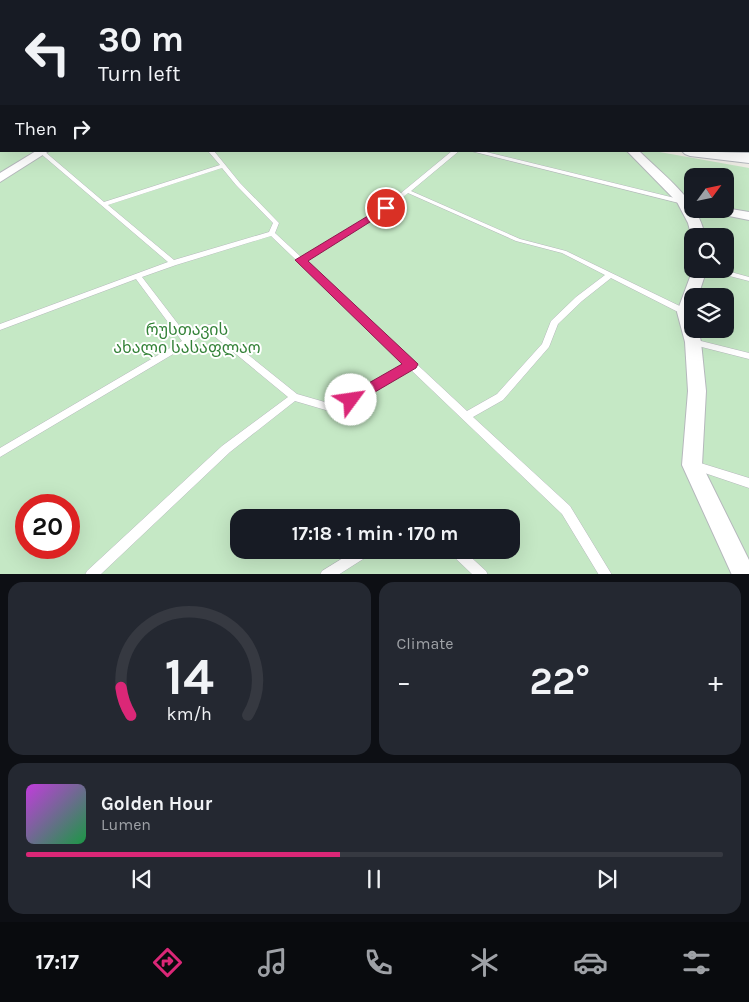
<!DOCTYPE html>
<meta charset="utf-8">
<style>
body{margin:0;font-family:Karla,"Noto Sans Georgian",sans-serif;background:#242831;color:#f1f3f6;height:100vh;display:flex;flex-direction:column;font-size:19px;white-space:nowrap}
*{box-sizing:border-box;margin:0}
p{font-size:16px;color:#9ea1a6}
.icon{flex:none;width:28px;height:28px;fill:none;stroke:currentColor;stroke-width:2;stroke-linecap:round;stroke-linejoin:round}
.map{position:relative;height:574px;overflow:hidden}
.sheet{display:flex;flex-direction:column;gap:8px;padding:8px;background:#0d0f14;flex:1}
.sheet>*{flex:none}
.guide{position:absolute;left:0px;top:0px;width:750px;height:152px;box-shadow:0 5px 20px #0002;background:#171b24;color:#f1f3f6;overflow:hidden}
.needle{width:32px;rotate:57deg}
.buttons{position:absolute;left:684px;top:168px;display:grid;gap:10px}
.buttons a{display:grid;place-items:center;width:50px;height:50px;border-radius:10px;background:#171b24;box-shadow:0 5px 20px #0002;font-size:25px}
.speed{position:absolute;left:15px;top:494px;display:flex;gap:10px;font-size:25px;font-weight:700;text-align:center}
.speed>*{display:grid;place-content:center;width:65px;height:65px;border-radius:50%;background:#171b24;box-shadow:0 5px 20px #0002;line-height:1}
.speed .limit{border:8px solid #d22;background:#fff;color:#111}
.pin{position:absolute;display:grid;place-items:center;width:42px;height:42px;color:#fff;margin:-21px;border:2px solid #fff;border-radius:50%;box-shadow:0 1px 5px #0007}
.me{position:absolute;width:55px;margin:-28px;rotate:59deg;stroke-linejoin:round;filter:drop-shadow(0 0 4px #0008)}
.turn{display:flex;align-items:center;gap:18px;height:105px;padding:0 15px;font-size:22px}
.turn .icon{width:65px;height:65px;stroke-width:2.5}
.turn b{display:block;font-size:35px;line-height:42px}
.then{display:flex;align-items:center;height:48px;padding:0 15px;background:#0003;gap:10px;font-size:19px}
.big{font-size:38px;font-weight:700;line-height:1.1}
.sheet .widget{flex:1;display:flex;flex-direction:column;justify-content:center;gap:8px;min-width:0;padding:0 18px;border-radius:15px;background:#242831}
.sheet .dial{align-items:center;gap:0}
.dial svg{height:130px;overflow:visible;fill:none;stroke:#363941;stroke-width:7;stroke-linecap:round;text-anchor:middle}
.dial text{fill:#f1f3f6;stroke:none}
.song{display:flex;align-items:center;gap:15px}
.cover{width:60px;height:60px;border-radius:8px;background:linear-gradient(135deg,hsl(290 70% 55%),hsl(140 70% 35%))}
.played{height:5px;border-radius:2px;background:linear-gradient(90deg,#db2777 45%,#363941 45%)}
.keys{display:flex;justify-content:space-around;direction:ltr}
.heat{display:flex;justify-content:space-between;align-items:center;font-size:28px;direction:ltr}
.sheet .tiles{flex:1;display:grid;gap:8px;grid-template-columns:1fr 1fr}
.widget:last-child{grid-column:span 2}
.trip{position:absolute;left:230px;top:509px;width:290px;height:50px;border-radius:15px;background:#171b24;box-shadow:0 5px 20px #0002;font-weight:700;line-height:50px;text-align:center}
.tab-bar{display:flex;height:80px;justify-content:space-around;align-items:center;background:#090b0e;color:#9ea1a6}
.tab-bar .icon{width:35px;height:35px}
.tab-bar .active{color:#db2777}
.tab-bar b{font-size:22px;color:#f1f3f6}
.map>svg:first-child{display:block}
.green{fill:#c5e8c5;fill-rule:evenodd}
.lines{fill:none;stroke-linecap:round;stroke-linejoin:round}
.service-casing{stroke:#b5b8bc;stroke-width:1}
.minor-casing{stroke:#b5b8bc;stroke-width:2}
.secondary-casing{stroke:#b6babf;stroke-width:2}
.path{stroke:#9cc7a9;stroke-width:1;stroke-dasharray:2.5 1;stroke-linecap:butt}
.service{fill:#fff;fill-rule:evenodd}
.minor{fill:#fff;fill-rule:evenodd}
.secondary{fill:#fff;fill-rule:evenodd}
.route{fill:#db2777;stroke:#8e194d}
.labels{text-anchor:middle;dominant-baseline:central;stroke-width:4;stroke-linejoin:round;paint-order:stroke}
.park-label{font-size:16px;fill:#348238;stroke:#fff}
</style>
<div class="map">
<svg width="749" height="575" viewBox="0 0 749 575">
<rect width="100%" height="100%" fill="#f1efe8"/>
<path class="green" d="M 0,105 L 1,151 L 654,151 L 749,168 L 749,574 L 0,574 ZM 692,176 L 725,176 L 725,209 L 692,209 ZM 692,236 L 725,236 L 725,269 L 692,269 ZM 692,296 L 725,296 L 725,329 L 692,329 ZM 26,505 L 69,505 L 69,548 L 26,548 ZM 239,518 L 511,518 L 511,550 L 239,550 Z"/>
<g class="lines">
<defs>
<path id="service" d="M 40,151 L 44,151 L 104,202 L 220,165 L 208,151 L 214,151 L 240,183 L 278,222 L 279,223 L 275,233 L 301,257 L 384,207 L 452,151 L 459,151 L 411,191 L 520,239 L 566,251 L 688,310 L 689,312 L 688,314 L 682,314 L 611,278 L 582,301 L 558,324 L 549,347 L 503,400 L 473,417 L 570,506 L 612,575 L 599,575 L 562,514 L 410,369 L 336,413 L 295,401 L 230,452 L 100,575 L 85,575 L 87,571 L 222,446 L 288,397 L 208,331 L 190,344 L 0,457 L 0,448 L 182,341 L 136,279 L 0,330 L 0,324 L 168,262 L 40,153 ZM 222,168 L 236,185 L 273,223 L 269,232 L 174,260 L 108,205 ZM 408,193 L 516,241 L 562,253 L 605,275 L 576,297 L 551,321 L 542,344 L 497,394 L 467,411 L 305,260 L 388,209 ZM 271,236 L 405,364 L 335,405 L 297,394 L 211,325 L 205,325 L 188,337 L 142,277 L 176,265 Z
M 471,151 L 482,151 L 683,200 L 686,202 L 683,204 Z
M 709,269 L 720,269 L 749,277 L 749,281 L 710,271 Z
M 693,339 L 749,353 L 749,359 L 690,344 L 689,342 L 690,340 Z
M 694,461 L 749,478 L 749,488 L 690,468 L 689,465 L 690,462 Z
M 356,550 L 373,550 L 371,554 L 338,575 L 320,575 L 322,571 Z
M 449,550 L 463,550 L 486,571 L 488,575 L 473,575 L 451,554 Z"/>
<path id="minor" d="M 36,151 L 49,151 L 0,182 L 0,173 Z
M 627,151 L 639,151 C 665,177 698,199 705,236 L 692,236 L 692,238 L 688,223 L 677,202 Z
M 725,208 L 749,212 L 749,220 L 709,212 L 707,209 Z
M 693,269 L 707,269 L 698,296 L 692,296 L 692,329 L 698,329 L 701,342 L 706,391 L 702,465 L 749,560 L 749,575 L 732,575 L 682,465 L 688,391 L 685,342 L 677,312 Z"/>
<path id="secondary" d="M 0,98 L 1,98 L 1,106 L 0,106 Z
M 682,151 L 749,153 L 749,163 L 690,156 L 685,154 Z"/>
</defs>
<use href="#service" class="service-casing"/>
<use href="#minor" class="minor-casing"/>
<use href="#secondary" class="secondary-casing"/>
<path class="path" d="M 204,0 L 213,1
M 194,1 L 202,0"/>
<use href="#service" class="service"/>
<use href="#minor" class="minor"/>
<use href="#secondary" class="secondary"/>
</g>
<path class="route" d="M 386,205 L 389,206 L 389,210 L 308,261 L 418,364 L 416,368 L 351,406 L 346,404 L 344,400 L 346,396 L 402,364 L 295,260 Z"/>
<g class="labels">
<g class="park-label">
<text x="187" y="329">რუსთავის<tspan x="187" dy="18">ახალი სასაფლაო</tspan></text>
</g>
</g>
</svg>
<div class="buttons">
<a><svg class="needle" viewBox="-14 -14 28 28"><path d="M0-13l5 13h-10z" fill="#e53935"/><path d="M0 13l5-13h-10z" fill="#9ea1a6"/></svg></a>
<a><svg class="icon" aria-label="search" viewBox="0 0 24 24"><circle cx="10" cy="10" r="6"/><path d="M15 15l6 6"/></svg></a>
<a><svg class="icon" aria-label="layers" viewBox="0 0 24 24"><path d="M12 4l9 5-9 5-9-5zM3 14l9 5 9-5"/></svg></a>
</div>
<div class="speed"><div class="limit">20</div></div>
<div class="pin" style="left:386px;top:208px;background:#d93025"><svg class="icon" aria-label="arrive" viewBox="0 0 24 24"><path d="M6 21V4h12l-3 4 3 4H6"/></svg></div>
<svg class="me" style="left:351px;top:400px" viewBox="-20 -20 40 40"><circle r="19" fill="#fff"/><path d="M0-13L10 11 0 6-10 11z" fill="#db2777"/></svg>
<div class="trip">17:18 · 1 min · 170 m</div>
<div class="guide">
<div class="turn"><svg class="icon" aria-label="left" viewBox="0 0 24 24"><path d="M17 20v-9H6M10 6l-5 5 5 5"/></svg><div><b>30 m</b>Turn left</div></div>
<div class="then">Then<svg class="icon" aria-label="right" viewBox="0 0 24 24"><path d="M7 20v-9h11M14 6l5 5-5 5"/></svg></div>
</div>
</div>
<section class="sheet">
<div class="tiles">
<div class="widget dial"><svg viewBox="0 0 100 80">
<path d="M14 69A42 42 0 1 1 86 69"/>
<path d="M14 69A42 42 0 0 1 8 52" stroke="#db2777"/>
<text x="50" y="56" font-size="32" font-weight="700">14</text>
<text x="50" y="72" font-size="11">km/h</text>
</svg></div>
<div class="widget"><p>Climate</p>
<div class="heat"><a>−</a><b class="big">22°</b><a>+</a></div>
</div>
<div class="widget">
<div class="song"><i class="cover"></i><div><b>Golden Hour</b><p>Lumen</p></div></div>
<div class="played"></div>
<div class="keys"><svg class="icon" aria-label="previous" viewBox="0 0 24 24"><path d="M18 5L8 12l10 7zM5 5v14"/></svg><svg class="icon" aria-label="pause" viewBox="0 0 24 24"><path d="M8 5v14M16 5v14"/></svg><svg class="icon" aria-label="next" viewBox="0 0 24 24"><path d="M6 5l10 7-10 7zM19 5v14"/></svg></div>
</div>
</div>
</section>
<nav class="tab-bar">
<b>17:17</b>
<svg class="icon active" aria-label="directions" viewBox="0 0 24 24"><path d="M12 3l9 9-9 9-9-9zM9 14v-3h6M13 9l2 2-2 2"/></svg>
<svg class="icon" aria-label="music" viewBox="0 0 24 24"><path d="M9 18V5l10-2v13"/><circle cx="6" cy="18" r="3"/><circle cx="16" cy="16" r="3"/></svg>
<svg class="icon" aria-label="phone" viewBox="0 0 24 24"><path d="M5 4h4l2 5-3 2q2 4 5 5l2-3 5 2v4C11 20 4 13 5 4z"/></svg>
<svg class="icon" aria-label="climate" viewBox="0 0 24 24"><path d="M12 3v18M4 7l16 10M4 17L20 7"/></svg>
<svg class="icon" aria-label="car" viewBox="0 0 24 24"><path d="M5 17H2v-5l4-1 3-4h7l3 4 3 1v5h-3M9 17h6M6 11h13"/><circle cx="7" cy="17" r="2"/><circle cx="17" cy="17" r="2"/></svg>
<svg class="icon" aria-label="filters" viewBox="0 0 24 24"><path d="M4 7h16M4 17h16"/><circle cx="9" cy="7" r="2"/><circle cx="15" cy="17" r="2"/></svg>
</nav>
